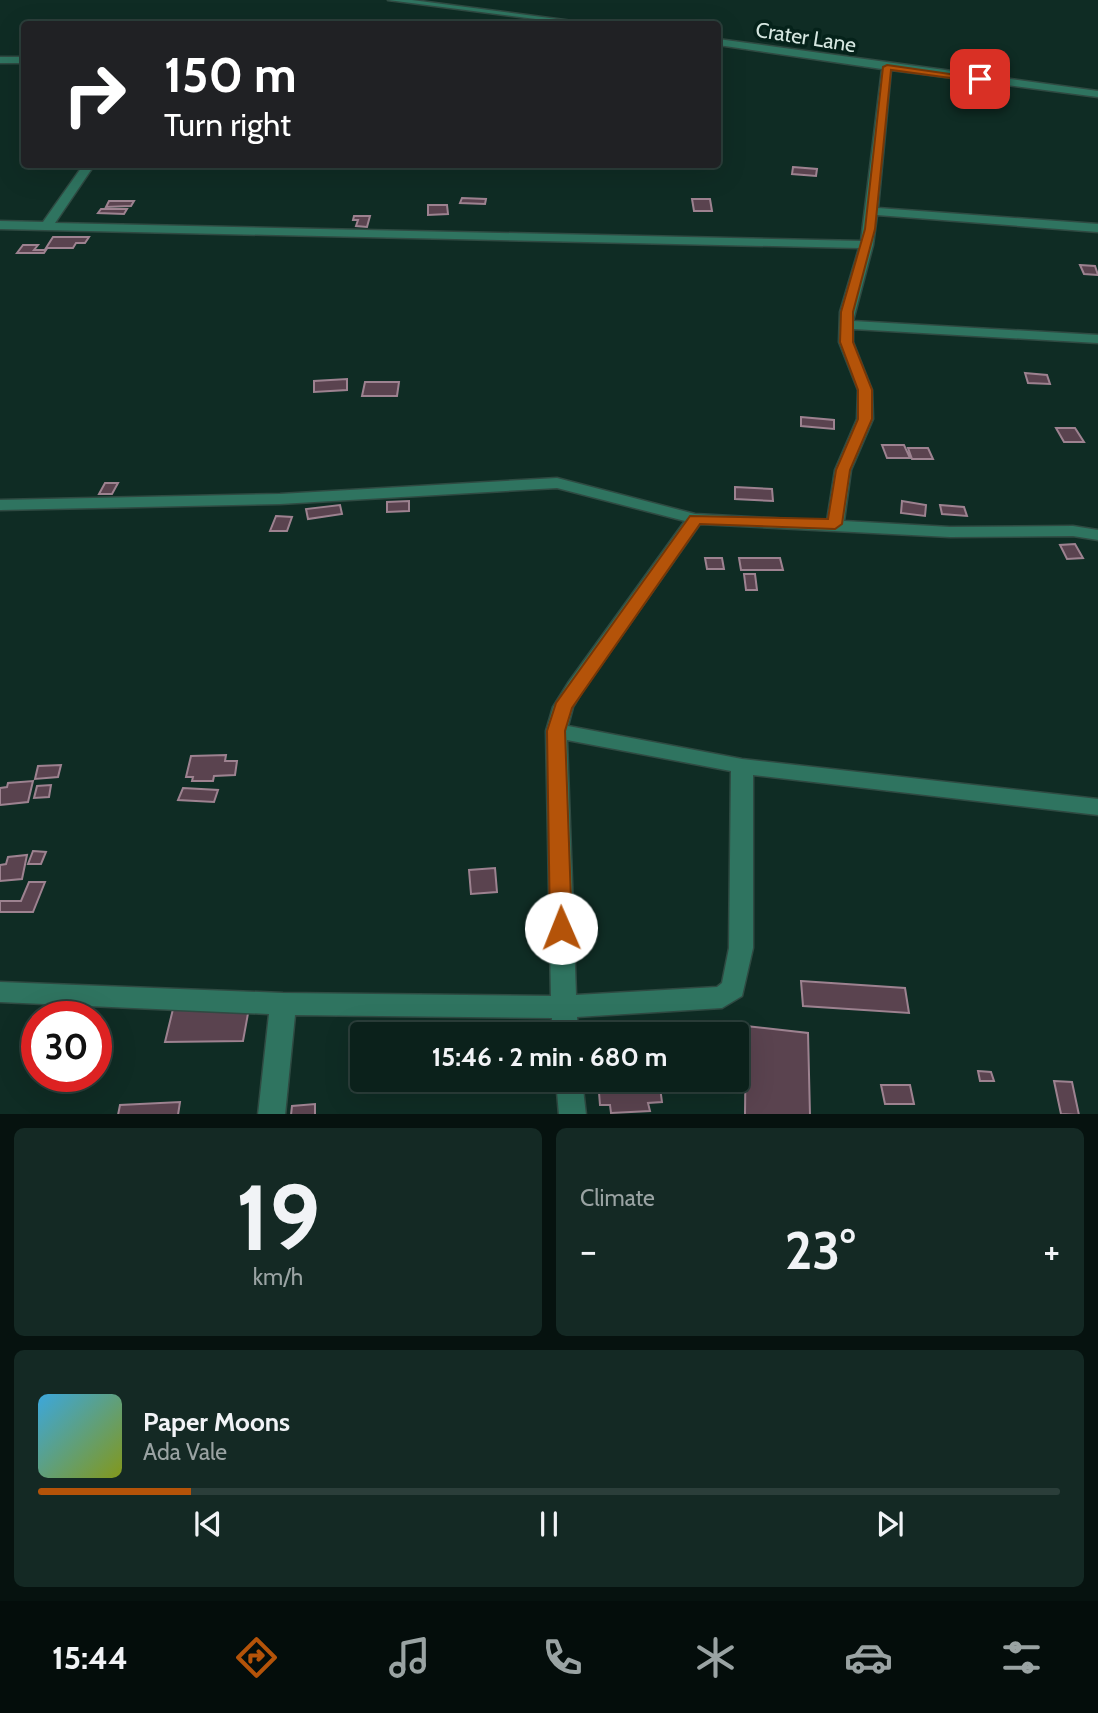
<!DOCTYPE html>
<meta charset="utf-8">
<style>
body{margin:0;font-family:Cabin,sans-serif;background:#142924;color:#f1f3f6;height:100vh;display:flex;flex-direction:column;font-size:26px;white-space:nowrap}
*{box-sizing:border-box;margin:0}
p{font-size:23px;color:#9aa3a3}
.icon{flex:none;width:38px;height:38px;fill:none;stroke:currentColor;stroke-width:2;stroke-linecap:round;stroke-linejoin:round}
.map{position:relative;height:1114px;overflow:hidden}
.details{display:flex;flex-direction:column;gap:14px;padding:14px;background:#06120f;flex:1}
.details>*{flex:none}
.top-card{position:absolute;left:21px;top:21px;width:700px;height:147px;border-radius:7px;box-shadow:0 7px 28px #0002,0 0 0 2px #2b3e3a;background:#202124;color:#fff;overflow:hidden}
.speed{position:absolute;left:21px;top:1001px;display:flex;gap:14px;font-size:35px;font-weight:700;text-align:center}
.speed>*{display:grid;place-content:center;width:91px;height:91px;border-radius:50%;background:#0b211b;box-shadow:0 7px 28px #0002,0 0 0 2px #2b3e3a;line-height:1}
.speed .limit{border:10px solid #d22;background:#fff;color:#111}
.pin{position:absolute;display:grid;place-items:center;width:60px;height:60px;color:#fff;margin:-30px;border-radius:14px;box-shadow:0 4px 10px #0006}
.me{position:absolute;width:77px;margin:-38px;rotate:359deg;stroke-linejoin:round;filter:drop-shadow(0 0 5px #0008)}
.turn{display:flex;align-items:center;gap:24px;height:147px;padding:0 28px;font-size:32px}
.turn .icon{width:91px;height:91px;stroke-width:2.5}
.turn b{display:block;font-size:49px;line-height:60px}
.big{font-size:52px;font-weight:800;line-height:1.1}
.details .tile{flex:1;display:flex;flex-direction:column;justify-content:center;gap:10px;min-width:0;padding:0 24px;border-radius:10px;background:#142924}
.details .dial{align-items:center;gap:0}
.dial b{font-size:91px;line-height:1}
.song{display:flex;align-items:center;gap:21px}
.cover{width:84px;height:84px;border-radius:10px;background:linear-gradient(135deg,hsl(200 70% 55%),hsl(70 70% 35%))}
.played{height:7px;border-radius:4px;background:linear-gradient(90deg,#b45309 15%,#2b3e3a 15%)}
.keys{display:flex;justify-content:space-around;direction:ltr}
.heat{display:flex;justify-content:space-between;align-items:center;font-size:38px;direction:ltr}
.details .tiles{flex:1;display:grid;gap:14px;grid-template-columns:1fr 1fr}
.tile:last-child{grid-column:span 2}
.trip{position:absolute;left:350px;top:1022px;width:399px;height:70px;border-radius:7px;background:#0b211b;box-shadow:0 7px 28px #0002,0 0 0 2px #2b3e3a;font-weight:800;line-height:70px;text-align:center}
.tab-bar{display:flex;height:112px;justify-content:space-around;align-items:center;background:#040d0b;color:#9aa3a3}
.tab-bar .icon{width:49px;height:49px}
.tab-bar .current{color:#b45309}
.tab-bar b{font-size:32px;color:#f1f3f6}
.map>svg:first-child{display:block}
.building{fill:#5a434f;stroke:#9d8290;stroke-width:2}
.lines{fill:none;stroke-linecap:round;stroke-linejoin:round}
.minor-casing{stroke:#2f4a42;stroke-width:3}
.minor{fill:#2f7460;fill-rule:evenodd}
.route{fill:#b45309;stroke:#753606;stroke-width:2}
.labels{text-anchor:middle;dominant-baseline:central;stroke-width:7;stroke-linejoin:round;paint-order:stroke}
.far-street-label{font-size:21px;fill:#d6e7e1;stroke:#05221a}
</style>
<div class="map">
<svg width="1098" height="1115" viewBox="0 0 1098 1115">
<rect width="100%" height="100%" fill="#0f2c24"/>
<path class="building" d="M 793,167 L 817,169 L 816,176 L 792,174 Z
M 462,198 L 486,199 L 485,204 L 460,203 Z
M 692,199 L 710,199 L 712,211 L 694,211 Z
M 109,201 L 134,201 L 131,206 L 106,207 Z
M 428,205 L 447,205 L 448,214 L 428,215 Z
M 101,209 L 127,209 L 124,214 L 98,213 Z
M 354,216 L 370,216 L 367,227 L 356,226 L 358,220 L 353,220 Z
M 53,237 L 89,237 L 85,243 L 76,243 L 73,248 L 46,248 Z
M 23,245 L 38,245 L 34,250 L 46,250 L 44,253 L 17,253 Z
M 1080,265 L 1095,266 L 1098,275 L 1084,274 Z
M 1025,373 L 1047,375 L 1050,384 L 1028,383 Z
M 347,379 L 347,390 L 314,392 L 314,381 Z
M 365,382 L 399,382 L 397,396 L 362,396 Z
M 801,417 L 834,420 L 834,429 L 801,426 Z
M 1056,428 L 1075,428 L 1084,442 L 1064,442 Z
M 882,445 L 904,445 L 910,458 L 887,458 Z
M 908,448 L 928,448 L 933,459 L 912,459 Z
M 105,483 L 118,483 L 112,494 L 99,494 Z
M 735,487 L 772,489 L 773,501 L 735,499 Z
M 409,501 L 409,511 L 387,512 L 387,502 Z
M 902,501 L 926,505 L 925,516 L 901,513 Z
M 340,505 L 342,514 L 308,519 L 306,509 Z
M 940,505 L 964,507 L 967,516 L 942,514 Z
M 276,516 L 292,517 L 287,531 L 270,531 Z
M 1075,544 L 1083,558 L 1067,559 L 1060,545 Z
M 705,558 L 722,558 L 724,569 L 707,569 Z
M 739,558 L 780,558 L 783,570 L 741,570 Z
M 744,574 L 755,574 L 757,590 L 746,590 Z
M 226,755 L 225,761 L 237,761 L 235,775 L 214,776 L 213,781 L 192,781 L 193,777 L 186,777 L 191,756 Z
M 61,765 L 58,777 L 35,779 L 38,766 Z
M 33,781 L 28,802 L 0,805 L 0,788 L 7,787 L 8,783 Z
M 51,785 L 49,797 L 34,798 L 37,786 Z
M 183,788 L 218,790 L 214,802 L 178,800 Z
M 33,851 L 46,852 L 41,864 L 28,864 Z
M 27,855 L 22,879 L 0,881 L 0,865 L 6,864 L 8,857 Z
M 495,868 L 497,892 L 471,894 L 469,870 Z
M 29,882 L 45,882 L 33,912 L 0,912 L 0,901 L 21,901 Z
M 801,981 L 905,988 L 909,1013 L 803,1006 Z
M 249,1008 L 243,1041 L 165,1042 L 173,1009 Z
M 746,1026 L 808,1033 L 810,1115 L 745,1115 Z
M 978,1071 L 991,1072 L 994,1081 L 980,1081 Z
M 598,1080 L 659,1080 L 662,1102 L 648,1103 L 650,1111 L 611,1113 L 610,1105 L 600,1105 Z
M 1054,1081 L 1072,1082 L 1079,1115 L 1061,1114 Z
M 881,1085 L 910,1085 L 914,1104 L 885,1104 Z
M 180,1102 L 178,1115 L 118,1115 L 120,1105 Z
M 315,1104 L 315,1115 L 291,1115 L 292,1106 Z"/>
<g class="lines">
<defs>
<path id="minor" d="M 388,0 L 412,0 L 595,24 L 575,24 Z
M 718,39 L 1098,91 L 1098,97 L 891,70 L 878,208 L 1098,224 L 1098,232 L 877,215 L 873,245 L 853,321 L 1098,335 L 1098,343 L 853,329 L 853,342 L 872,390 L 873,419 L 851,470 L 844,521 L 950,527 L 1073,526 L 1098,530 L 1098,540 L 1073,536 L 950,537 L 700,524 L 582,692 L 573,707 L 568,726 L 742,759 L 1098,799 L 1098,815 L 753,775 L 753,948 L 742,996 L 722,1008 L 577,1017 L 578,1034 L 552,1034 L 552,1018 L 295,1015 L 285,1115 L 258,1115 L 269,1014 L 0,1002 L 0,982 L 283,993 L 551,996 L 546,731 L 553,707 L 568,683 L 685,521 L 557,488 L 280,504 L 0,510 L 0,500 L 280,494 L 557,478 L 695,514 L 827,521 L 835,470 L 857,419 L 858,390 L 839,342 L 840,312 L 859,248 L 0,229 L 0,221 L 43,222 L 84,164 L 95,164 L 55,223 L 861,241 L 882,69 L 718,45 ZM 567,740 L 731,771 L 729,948 L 722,983 L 717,987 L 576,995 Z
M 0,57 L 24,57 L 24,63 L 0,63 Z
M 556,1080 L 582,1080 L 586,1115 L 559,1115 Z"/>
</defs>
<use href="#minor" class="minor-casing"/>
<use href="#minor" class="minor"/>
</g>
<path class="route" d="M 887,65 L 985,79 L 980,82 L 891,70 L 875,229 L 853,312 L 853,342 L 872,390 L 872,419 L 850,470 L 842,524 L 835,529 L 700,524 L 572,708 L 565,731 L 572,928 L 569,934 L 561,936 L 553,934 L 550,928 L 547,731 L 556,703 L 690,516 L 828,519 L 836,470 L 858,419 L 858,390 L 840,342 L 841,312 L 865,229 L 883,67 Z"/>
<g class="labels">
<g class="far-street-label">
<text transform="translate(806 37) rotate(9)">Crater Lane</text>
</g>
</g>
</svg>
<div class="speed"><div class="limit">30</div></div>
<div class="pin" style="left:980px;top:79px;background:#d93025"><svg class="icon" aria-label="arrive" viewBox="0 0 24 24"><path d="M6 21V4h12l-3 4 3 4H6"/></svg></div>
<svg class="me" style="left:561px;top:928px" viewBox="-20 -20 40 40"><circle r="19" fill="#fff"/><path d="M0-13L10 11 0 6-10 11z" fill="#b45309"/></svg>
<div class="trip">15:46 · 2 min · 680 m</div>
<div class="top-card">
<div class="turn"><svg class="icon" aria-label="right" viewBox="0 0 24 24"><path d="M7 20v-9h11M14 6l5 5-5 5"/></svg><div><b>150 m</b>Turn right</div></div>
</div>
</div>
<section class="details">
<div class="tiles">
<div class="tile dial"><b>19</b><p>km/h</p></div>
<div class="tile"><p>Climate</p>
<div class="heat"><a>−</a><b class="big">23°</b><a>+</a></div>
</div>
<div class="tile">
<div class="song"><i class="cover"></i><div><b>Paper Moons</b><p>Ada Vale</p></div></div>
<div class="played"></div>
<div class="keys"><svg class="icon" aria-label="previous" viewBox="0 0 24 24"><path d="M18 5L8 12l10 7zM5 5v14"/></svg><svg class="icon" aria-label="pause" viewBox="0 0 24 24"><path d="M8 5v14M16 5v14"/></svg><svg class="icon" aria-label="next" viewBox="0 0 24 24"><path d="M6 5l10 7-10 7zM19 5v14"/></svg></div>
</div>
</div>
</section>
<nav class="tab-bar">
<b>15:44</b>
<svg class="icon current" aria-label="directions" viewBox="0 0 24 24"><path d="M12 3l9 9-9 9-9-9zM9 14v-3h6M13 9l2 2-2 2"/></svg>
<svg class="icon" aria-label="music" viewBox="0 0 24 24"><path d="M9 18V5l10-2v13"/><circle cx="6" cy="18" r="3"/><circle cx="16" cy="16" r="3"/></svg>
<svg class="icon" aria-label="phone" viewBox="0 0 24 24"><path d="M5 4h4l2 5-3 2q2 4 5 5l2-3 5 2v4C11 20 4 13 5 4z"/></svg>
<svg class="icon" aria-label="climate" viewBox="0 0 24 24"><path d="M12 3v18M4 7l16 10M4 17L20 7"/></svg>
<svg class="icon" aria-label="car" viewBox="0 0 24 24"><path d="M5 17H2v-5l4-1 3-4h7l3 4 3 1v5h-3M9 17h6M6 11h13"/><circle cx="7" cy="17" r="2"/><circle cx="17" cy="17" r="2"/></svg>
<svg class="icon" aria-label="filters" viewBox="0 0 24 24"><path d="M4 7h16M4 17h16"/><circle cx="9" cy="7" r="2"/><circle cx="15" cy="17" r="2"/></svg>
</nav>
